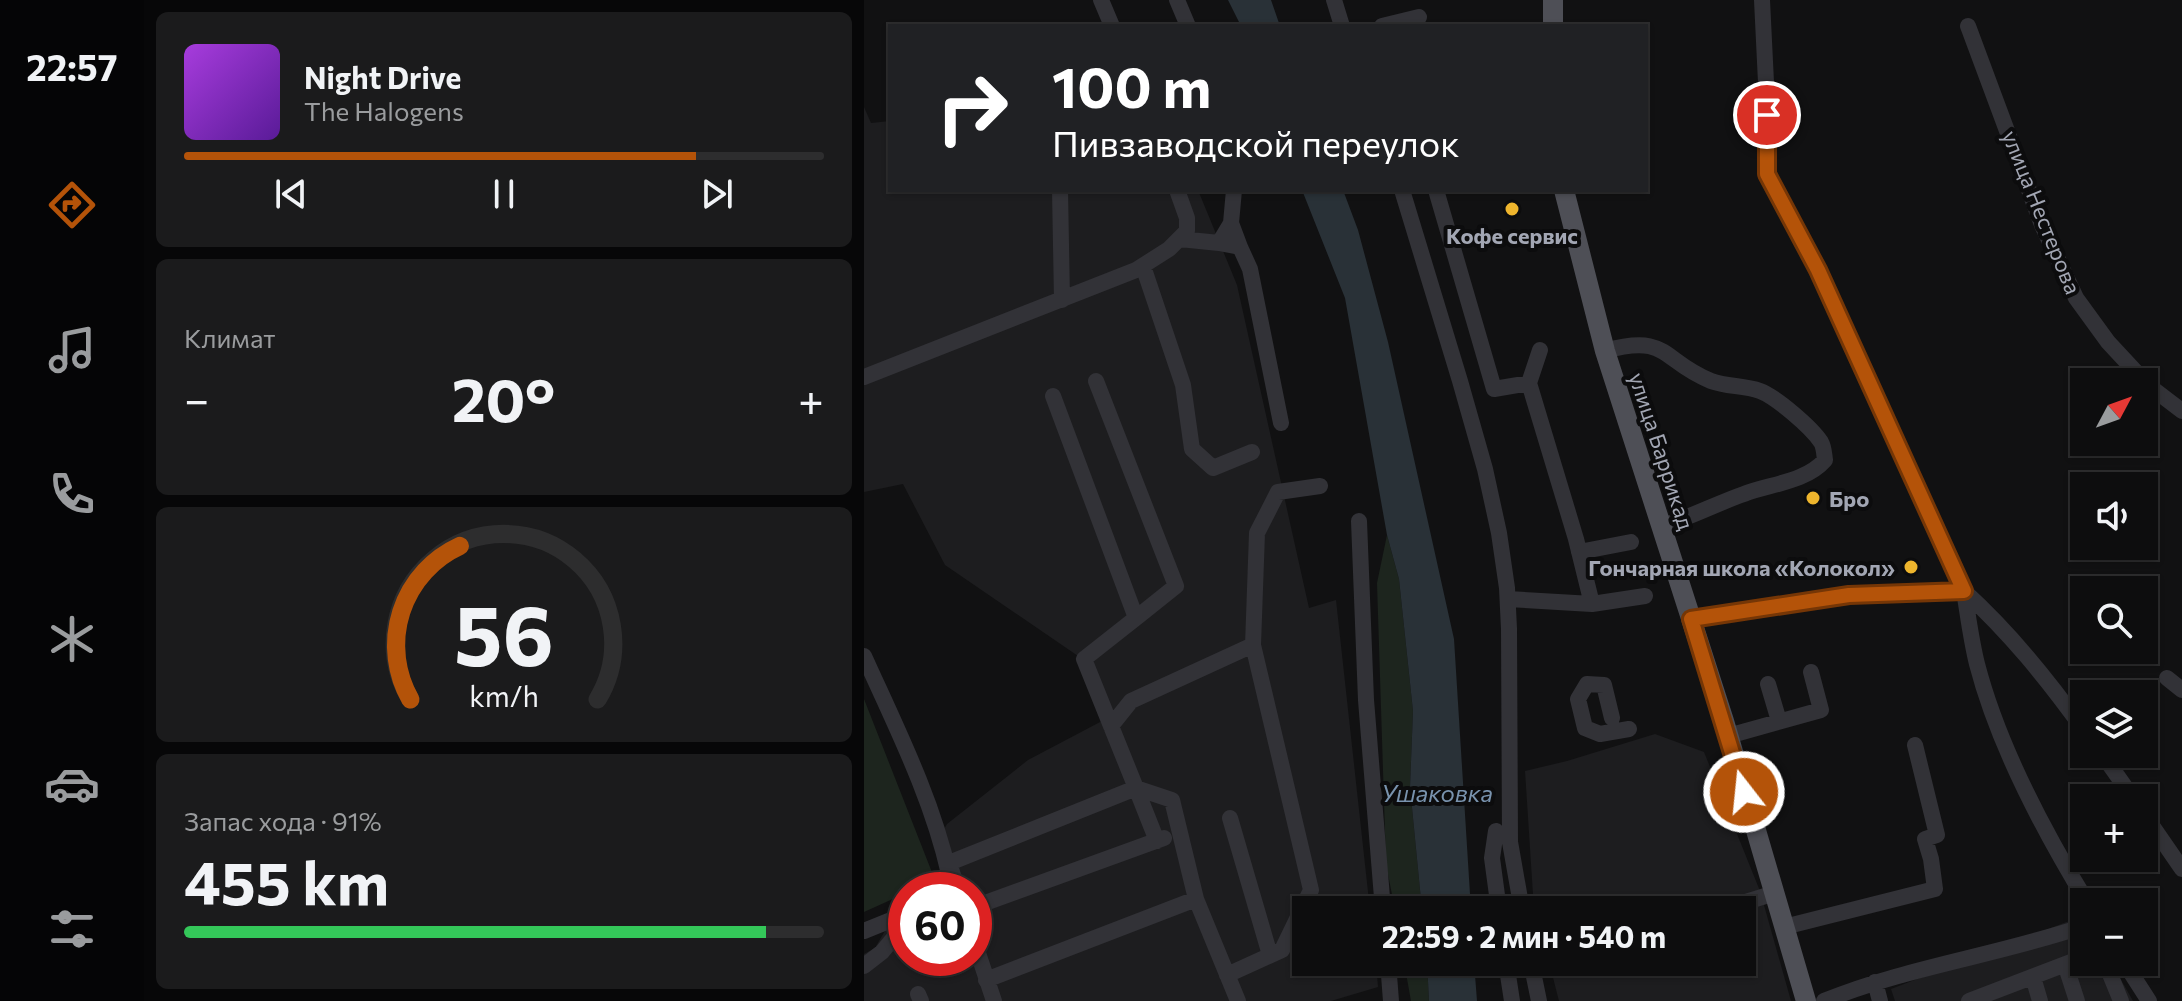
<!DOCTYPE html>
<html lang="ru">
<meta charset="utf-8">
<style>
body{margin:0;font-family:Commissioner,sans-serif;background:#1b1b1c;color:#f1f3f6;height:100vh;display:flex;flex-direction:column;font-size:30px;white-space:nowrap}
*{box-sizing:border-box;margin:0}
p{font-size:26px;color:#9a9c9e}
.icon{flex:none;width:44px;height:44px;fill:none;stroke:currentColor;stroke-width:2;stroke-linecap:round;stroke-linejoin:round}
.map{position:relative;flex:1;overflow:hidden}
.drawer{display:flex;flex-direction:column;gap:12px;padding:12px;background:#070708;width:720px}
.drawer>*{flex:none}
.hud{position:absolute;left:24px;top:24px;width:760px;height:168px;border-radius:0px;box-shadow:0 2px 6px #0004,0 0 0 2px #2d2d2e;background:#202124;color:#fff;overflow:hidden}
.needle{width:52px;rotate:49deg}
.controls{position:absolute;left:1206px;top:368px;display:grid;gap:16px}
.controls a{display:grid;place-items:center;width:88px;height:88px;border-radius:0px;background:#0d0d0e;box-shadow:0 2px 6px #0004,0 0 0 2px #2d2d2e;font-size:40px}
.speed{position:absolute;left:24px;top:872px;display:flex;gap:16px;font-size:40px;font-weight:700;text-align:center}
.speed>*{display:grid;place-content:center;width:104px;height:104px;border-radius:50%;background:#0d0d0e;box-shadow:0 2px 6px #0004,0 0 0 2px #2d2d2e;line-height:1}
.speed .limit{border:12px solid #d22;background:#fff;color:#111}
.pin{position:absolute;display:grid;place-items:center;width:68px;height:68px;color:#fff;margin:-34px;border:4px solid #fff;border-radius:50%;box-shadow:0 2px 8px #0007}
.me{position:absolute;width:88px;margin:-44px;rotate:344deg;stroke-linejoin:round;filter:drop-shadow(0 0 6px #0008)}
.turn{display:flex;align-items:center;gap:28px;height:168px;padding:0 32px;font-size:36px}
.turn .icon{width:104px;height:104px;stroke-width:2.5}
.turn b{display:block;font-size:56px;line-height:68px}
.big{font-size:60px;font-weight:700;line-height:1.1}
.drawer .widget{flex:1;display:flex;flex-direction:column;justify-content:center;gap:12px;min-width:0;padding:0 28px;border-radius:12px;background:#1b1b1c}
.drawer .dial{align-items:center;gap:0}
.dial svg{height:208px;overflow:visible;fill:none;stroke:#2d2d2e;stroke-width:7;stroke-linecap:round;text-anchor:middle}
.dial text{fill:#f1f3f6;stroke:none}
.song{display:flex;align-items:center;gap:24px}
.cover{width:96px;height:96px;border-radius:12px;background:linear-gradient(135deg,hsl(280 70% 55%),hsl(270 70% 35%))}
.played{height:8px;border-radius:4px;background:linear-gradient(90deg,#b45309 80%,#2d2d2e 80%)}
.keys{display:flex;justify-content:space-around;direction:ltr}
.heat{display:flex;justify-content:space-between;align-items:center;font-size:44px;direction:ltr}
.charge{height:12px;border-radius:6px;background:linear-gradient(90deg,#34c759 91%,#2d2d2e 0)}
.trip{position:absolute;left:428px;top:896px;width:464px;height:80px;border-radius:0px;background:#0d0d0e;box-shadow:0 2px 6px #0004,0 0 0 2px #2d2d2e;font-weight:700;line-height:80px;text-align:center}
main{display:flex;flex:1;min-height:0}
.tab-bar{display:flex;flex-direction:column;width:144px;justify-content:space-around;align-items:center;background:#050506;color:#9a9c9e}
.tab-bar .icon{width:56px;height:56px}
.tab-bar .active{color:#b45309}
.tab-bar b{font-size:36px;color:#f1f3f6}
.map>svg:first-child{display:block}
.built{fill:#1d1d1f}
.green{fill:#1d251e}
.water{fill:#293137}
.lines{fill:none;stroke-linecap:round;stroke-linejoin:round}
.minor{stroke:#323237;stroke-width:16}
.major{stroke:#4e4f56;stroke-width:20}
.route-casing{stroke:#753606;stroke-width:20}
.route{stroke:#b45309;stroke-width:14}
.poi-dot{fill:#eeb52d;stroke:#0c0c0d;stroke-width:3}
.labels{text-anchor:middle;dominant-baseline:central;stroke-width:8;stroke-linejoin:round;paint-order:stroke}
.street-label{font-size:22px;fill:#a2a6b3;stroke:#0c0c0d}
.poi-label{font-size:22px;font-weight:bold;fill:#a2a6b3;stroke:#0c0c0d}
.water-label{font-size:24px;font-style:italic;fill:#7993ae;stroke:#0c0c0d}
</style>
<main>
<nav class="tab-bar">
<b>22:57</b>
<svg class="icon active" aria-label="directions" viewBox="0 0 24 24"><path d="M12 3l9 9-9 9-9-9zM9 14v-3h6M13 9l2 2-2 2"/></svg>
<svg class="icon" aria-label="music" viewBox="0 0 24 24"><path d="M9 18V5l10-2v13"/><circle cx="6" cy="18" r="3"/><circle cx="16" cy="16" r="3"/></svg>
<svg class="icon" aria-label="phone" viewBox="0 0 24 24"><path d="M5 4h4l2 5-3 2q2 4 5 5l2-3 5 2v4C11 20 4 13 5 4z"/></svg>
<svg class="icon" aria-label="climate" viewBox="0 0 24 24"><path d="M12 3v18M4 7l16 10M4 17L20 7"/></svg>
<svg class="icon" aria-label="car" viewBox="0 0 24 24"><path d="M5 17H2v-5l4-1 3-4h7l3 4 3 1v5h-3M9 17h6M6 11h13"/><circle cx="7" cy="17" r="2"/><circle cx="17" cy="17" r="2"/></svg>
<svg class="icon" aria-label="filters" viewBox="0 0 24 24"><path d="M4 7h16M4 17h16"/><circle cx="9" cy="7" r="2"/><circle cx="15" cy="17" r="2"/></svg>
</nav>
<section class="drawer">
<div class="widget">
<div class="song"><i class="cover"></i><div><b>Night Drive</b><p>The Halogens</p></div></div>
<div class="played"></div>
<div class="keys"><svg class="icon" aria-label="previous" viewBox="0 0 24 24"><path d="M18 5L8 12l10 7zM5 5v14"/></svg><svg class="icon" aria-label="pause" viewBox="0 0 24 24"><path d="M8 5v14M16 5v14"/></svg><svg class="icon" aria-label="next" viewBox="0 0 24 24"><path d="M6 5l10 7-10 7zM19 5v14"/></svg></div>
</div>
<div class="widget"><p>Климат</p>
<div class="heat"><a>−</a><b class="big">20°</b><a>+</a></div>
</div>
<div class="widget dial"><svg viewBox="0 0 100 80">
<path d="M14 69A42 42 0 1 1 86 69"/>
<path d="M14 69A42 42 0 0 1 33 10" stroke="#b45309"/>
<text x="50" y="56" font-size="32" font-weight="700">56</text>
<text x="50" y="72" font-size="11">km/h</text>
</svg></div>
<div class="widget"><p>Запас хода · 91%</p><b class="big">455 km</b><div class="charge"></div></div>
</section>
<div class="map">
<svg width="1318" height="1001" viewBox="0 0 1318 1001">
<rect width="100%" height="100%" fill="#111112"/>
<path class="built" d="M 0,107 L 7,123 L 26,121 L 26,190 L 334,190 L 373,285 L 445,608 L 472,600 L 506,910 L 442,910 L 442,962 L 512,962 L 514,987 L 467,1001 L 0,1001 L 0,954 L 11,948 L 22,929 L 42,919 L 42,958 L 110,958 L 110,890 L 91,890 L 76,837 L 83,824 L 164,760 L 238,721 L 214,656 L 81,565 L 39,484 L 0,492 Z
M 791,734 L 840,752 L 896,891 L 927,1001 L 695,1001 L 685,962 L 878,962 L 878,910 L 670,910 L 661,771 L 703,761 Z
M 1205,921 L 1220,921 L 1220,962 L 1247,962 L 1269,1001 L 1031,1001 L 1027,989 Z"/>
<path class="green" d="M 523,535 L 535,579 L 549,711 L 546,787 L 558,910 L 531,910 L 522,864 L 513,583 Z
M 0,699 L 71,880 L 48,890 L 42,890 L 42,893 L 0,912 Z
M 540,962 L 563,962 L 565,1001 L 547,1001 Z"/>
<path class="water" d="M 364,0 L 407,0 L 416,26 L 377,26 Z
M 438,190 L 479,190 L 494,230 L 524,342 L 590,639 L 607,910 L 558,910 L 546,787 L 549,711 L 535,579 L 523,535 L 481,298 Z
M 563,962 L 610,962 L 613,1001 L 565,1001 Z"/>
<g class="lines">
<path class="minor" d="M 237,0 L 248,26
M 313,0 L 324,26
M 470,0 L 478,26
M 898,0 L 905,144 L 903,174 L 954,270 L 1100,591 C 1146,633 1183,679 1220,730
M 518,26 L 555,17
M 1104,26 L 1178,225 L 1212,298 L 1244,342 L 1284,385 L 1318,411
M 196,190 L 198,300
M 538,190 L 596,381 L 621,469 L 635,533 L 643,588 L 645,629 L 646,842 L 658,910
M 572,190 L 630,389 L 665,383 L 712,539 L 728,604 L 781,596
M 367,223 L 355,243 L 376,247 L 367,223 L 370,190
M 316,239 L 355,243
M 376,247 L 386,269 L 417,423
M 279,266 L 319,385 L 328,449 L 349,468 L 388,452
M 741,351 C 805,333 797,361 847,381 C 863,387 880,385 896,391 C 912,397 947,427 957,442 C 960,447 960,453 961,460 C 942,482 906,484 880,494 C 851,504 826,518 797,526
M 0,377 L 272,270 L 305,249 L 323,231 L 323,218 L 313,190
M 232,381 L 312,586 L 272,618
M 665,383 L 676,350
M 189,396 L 272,618 L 220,659 L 272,788 L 308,800 L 332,899 L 374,1001
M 495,521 L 502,700 L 519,910
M 715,552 L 767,542
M 1100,591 C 1104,615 1107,640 1113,664 C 1134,745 1179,830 1223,902
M 644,599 L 728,604
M 827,619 L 985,595 L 1100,591
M 389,645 L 393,533 L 414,492 L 456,486
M 0,656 C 32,727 68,798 85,874
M 1303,678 L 1318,690
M 904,684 L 915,721
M 748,718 L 740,685 L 723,684 L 714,699 L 721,728 L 736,734 L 765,729
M 247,726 L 267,701 L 389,645 L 447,890 L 418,950 L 363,975
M 864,736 L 957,710 L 947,672
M 1238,754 L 1269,798
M 1280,814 L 1318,869
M 366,818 L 406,955
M 632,831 L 628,858 L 635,910
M 94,890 L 85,863 L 272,788 L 293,841
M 110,907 L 300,838
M 859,909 L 911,893
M 920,927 L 1071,889 L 1067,859 L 1061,839 L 1073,835 L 1051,745
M 0,931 L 42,914
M 110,941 L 130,1001
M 524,962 L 527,1001
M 642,962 L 648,1001
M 667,962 L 675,1001
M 1241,962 L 1257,1001
M 1260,962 L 1285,1001
M 1201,964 L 1213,1001
M 0,966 L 18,952 L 42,923
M 1169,977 L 1176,1001
M 122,980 L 332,899
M 1011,982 L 1016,1001
M 54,994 L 57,1001
M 960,1001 C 1043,967 1135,955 1220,926
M 1105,1001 L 1220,957"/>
<path class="major" d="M 689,26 L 689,0
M 700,190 L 741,351 L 860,721 L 942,1001"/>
</g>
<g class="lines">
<defs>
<path id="route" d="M 880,792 L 827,619 L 985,595 L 1100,591 L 954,270 L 903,174 L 903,115"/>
</defs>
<use href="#route" class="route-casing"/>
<use href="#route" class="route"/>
</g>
<g class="poi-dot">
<circle cx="648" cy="209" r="8"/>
<circle cx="949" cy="498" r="8"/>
<circle cx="1047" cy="567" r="8"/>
</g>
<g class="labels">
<g class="street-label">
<text transform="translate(1178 212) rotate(68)">улица Нестерова</text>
<text transform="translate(798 451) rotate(72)">улица Баррикад</text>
</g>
<g class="poi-label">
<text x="648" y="235">Кофе сервис</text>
<text x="965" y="498" text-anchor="start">Бро</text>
<text x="1031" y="567" text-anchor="end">Гончарная школа «Колокол»</text>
</g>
<g class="water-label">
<text x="573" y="792">Ушаковка</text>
</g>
</g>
</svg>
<div class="controls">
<a><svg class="needle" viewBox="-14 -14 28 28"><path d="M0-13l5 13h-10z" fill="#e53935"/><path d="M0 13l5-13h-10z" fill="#9a9c9e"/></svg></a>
<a><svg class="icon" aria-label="sound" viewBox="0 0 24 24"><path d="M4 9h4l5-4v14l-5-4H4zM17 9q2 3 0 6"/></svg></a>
<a><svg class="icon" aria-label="search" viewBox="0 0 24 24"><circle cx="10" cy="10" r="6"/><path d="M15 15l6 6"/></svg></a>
<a><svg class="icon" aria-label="layers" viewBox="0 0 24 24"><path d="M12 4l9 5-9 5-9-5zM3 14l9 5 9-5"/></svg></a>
<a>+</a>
<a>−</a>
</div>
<div class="speed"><div class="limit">60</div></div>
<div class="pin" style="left:903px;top:115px;background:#d93025"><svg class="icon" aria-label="arrive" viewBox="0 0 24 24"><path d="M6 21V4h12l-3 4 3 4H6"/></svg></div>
<svg class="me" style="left:880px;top:792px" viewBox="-20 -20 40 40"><circle r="17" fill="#b45309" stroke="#fff" stroke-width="3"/><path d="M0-11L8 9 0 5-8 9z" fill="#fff"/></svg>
<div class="trip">22:59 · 2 мин · 540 m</div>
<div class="hud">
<div class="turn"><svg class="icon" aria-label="right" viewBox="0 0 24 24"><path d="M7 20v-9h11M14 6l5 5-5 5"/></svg><div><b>100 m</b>Пивзаводской переулок</div></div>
</div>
</div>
</main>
